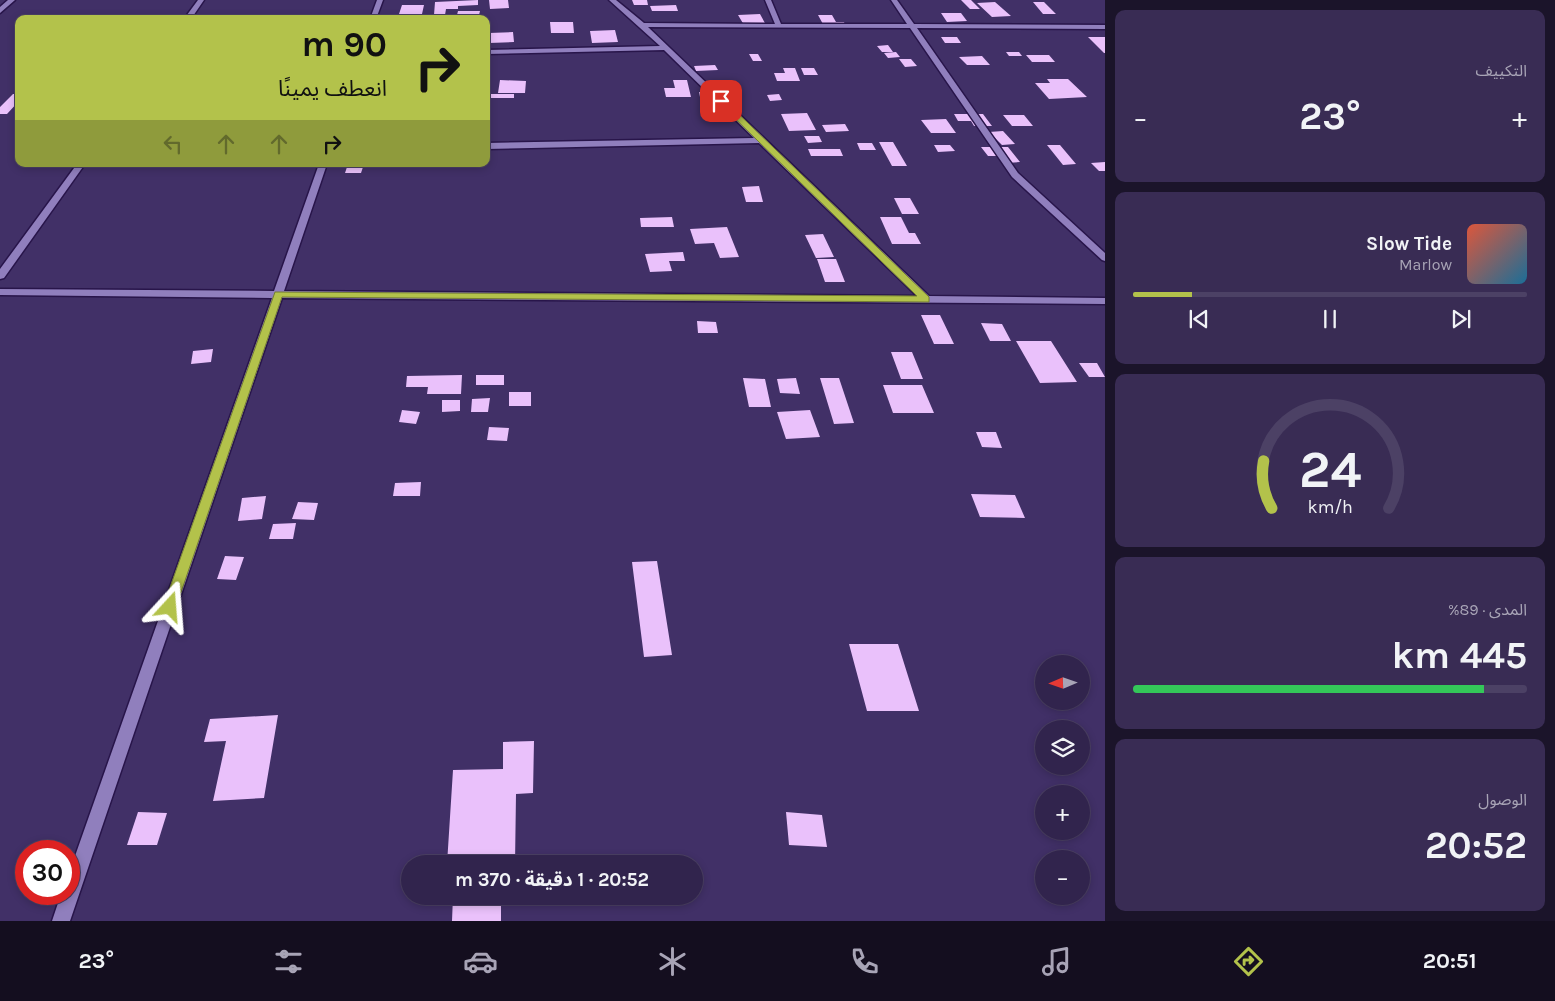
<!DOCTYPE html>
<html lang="ar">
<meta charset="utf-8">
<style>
body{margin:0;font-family:Karla,"Noto Sans Arabic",sans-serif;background:#392c54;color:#f1f3f6;direction:rtl;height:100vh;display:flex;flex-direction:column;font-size:19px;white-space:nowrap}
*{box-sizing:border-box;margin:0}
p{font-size:16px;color:#a8a4b6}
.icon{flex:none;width:28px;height:28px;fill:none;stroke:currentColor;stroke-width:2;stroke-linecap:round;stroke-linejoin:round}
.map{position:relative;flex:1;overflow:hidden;direction:ltr}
.sheet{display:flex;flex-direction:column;gap:10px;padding:10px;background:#1b142a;width:450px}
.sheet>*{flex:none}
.hud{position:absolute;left:15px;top:15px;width:475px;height:152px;border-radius:10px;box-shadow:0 2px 8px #0003,0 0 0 1px #4c4165;direction:rtl;background:#b3c24b;color:#111;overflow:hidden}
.needle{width:32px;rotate:268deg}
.controls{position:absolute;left:1035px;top:655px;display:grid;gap:10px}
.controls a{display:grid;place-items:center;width:55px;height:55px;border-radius:50%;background:#31244d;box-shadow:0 2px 8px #0003,0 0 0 1px #4c4165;font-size:25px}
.speed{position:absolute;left:15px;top:840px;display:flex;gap:10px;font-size:25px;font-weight:700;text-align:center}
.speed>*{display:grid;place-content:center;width:65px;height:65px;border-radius:50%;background:#31244d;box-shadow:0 2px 8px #0003,0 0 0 1px #4c4165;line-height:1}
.speed .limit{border:8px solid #d22;background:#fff;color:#111}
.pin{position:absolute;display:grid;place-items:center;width:42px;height:42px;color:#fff;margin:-21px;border-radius:10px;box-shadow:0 2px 8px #0006}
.me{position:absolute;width:55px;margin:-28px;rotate:19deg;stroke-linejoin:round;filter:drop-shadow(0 0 4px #0008)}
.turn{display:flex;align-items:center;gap:18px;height:105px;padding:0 20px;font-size:22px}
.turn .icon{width:65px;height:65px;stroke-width:2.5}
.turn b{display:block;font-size:35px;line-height:42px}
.lanes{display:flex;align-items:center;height:48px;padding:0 20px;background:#0003;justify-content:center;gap:25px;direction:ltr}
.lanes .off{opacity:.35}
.big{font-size:38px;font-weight:700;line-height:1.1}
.sheet .card{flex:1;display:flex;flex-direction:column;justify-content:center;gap:8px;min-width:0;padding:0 18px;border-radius:10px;background:#392c54}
.sheet .dial{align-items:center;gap:0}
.dial svg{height:130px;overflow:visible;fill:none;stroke:#4c4165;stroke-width:7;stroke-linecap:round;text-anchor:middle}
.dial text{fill:#f1f3f6;stroke:none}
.song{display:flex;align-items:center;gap:15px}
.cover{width:60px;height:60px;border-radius:8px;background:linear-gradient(135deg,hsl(10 70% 55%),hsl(200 70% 35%))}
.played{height:5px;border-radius:2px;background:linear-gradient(90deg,#b3c24b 15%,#4c4165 15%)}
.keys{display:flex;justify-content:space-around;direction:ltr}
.heat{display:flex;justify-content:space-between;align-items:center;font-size:28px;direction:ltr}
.charge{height:8px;border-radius:4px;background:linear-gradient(90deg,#34c759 89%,#4c4165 0)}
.trip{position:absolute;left:401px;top:855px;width:302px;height:50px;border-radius:25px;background:#31244d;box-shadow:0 2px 8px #0003,0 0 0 1px #4c4165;font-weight:700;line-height:50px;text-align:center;direction:rtl}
.dock{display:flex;height:80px;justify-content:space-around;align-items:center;background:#140e1f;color:#a8a4b6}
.dock .icon{width:35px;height:35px}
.dock .current{color:#b3c24b}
.dock b{font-size:22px;color:#f1f3f6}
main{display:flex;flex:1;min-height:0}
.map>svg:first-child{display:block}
.building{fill:#eac1fb}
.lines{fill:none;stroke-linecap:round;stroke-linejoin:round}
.street-casing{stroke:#28154a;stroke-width:3}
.street{fill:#907fbd;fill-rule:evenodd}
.route{fill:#b3c24b;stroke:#747e31}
</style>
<main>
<section class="sheet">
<div class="card"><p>التكييف</p>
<div class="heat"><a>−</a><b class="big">23°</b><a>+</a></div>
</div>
<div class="card">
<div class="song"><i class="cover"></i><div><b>Slow Tide</b><p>Marlow</p></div></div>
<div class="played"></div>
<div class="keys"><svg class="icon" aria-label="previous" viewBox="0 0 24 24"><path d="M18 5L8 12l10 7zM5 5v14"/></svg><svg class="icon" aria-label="pause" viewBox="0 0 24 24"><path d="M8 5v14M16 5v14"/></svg><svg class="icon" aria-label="next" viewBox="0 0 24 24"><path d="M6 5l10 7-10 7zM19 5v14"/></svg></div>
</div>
<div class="card dial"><svg viewBox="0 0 100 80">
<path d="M14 69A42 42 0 1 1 86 69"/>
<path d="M14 69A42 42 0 0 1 9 40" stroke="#b3c24b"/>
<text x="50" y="56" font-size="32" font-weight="700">24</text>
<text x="50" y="72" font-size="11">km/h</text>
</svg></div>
<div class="card"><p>المدى · 89%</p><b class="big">445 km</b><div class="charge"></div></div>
<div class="card"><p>الوصول</p><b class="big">20:52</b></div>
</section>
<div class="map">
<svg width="1105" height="921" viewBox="0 0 1105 921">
<rect width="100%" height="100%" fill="#413067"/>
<path class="building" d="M 478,0 L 478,5 L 458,6 L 458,9 L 446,9 L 445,15 L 434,15 L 435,2 Z
M 489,0 L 508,0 L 509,8 L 490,9 Z
M 632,0 L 647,0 L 648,5 L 634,5 Z
M 961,0 L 971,0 L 980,9 L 970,9 Z
M 995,2 L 1011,16 L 992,17 L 977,3 Z
M 1033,2 L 1044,2 L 1056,14 L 1043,14 Z
M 402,5 L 424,5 L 422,14 L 399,14 Z
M 676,5 L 678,11 L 652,11 L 650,6 Z
M 458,11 L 480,11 L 479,15 L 457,15 Z
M 941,13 L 961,13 L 967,21 L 947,22 Z
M 760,14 L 766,25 L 744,25 L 738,15 Z
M 818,15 L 832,15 L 836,22 L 844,22 L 846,27 L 824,26 Z
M 550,22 L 573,22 L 574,33 L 551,33 Z
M 615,30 L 618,42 L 592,43 L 590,31 Z
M 513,32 L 514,42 L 489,43 L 489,33 Z
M 941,37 L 957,37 L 961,43 L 945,43 Z
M 1088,37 L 1105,37 L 1105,53 L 1104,53 Z
M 888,45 L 893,52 L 882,52 L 877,46 Z
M 896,52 L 900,57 L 888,58 L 884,53 Z
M 1006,52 L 1019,52 L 1022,56 L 1009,56 Z
M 749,54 L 758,54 L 762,61 L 753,61 Z
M 1026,55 L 1049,55 L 1055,62 L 1032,62 Z
M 982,56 L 990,65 L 967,65 L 959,57 Z
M 899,59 L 911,59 L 917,66 L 905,67 Z
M 715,65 L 718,70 L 696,71 L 694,66 Z
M 783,68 L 795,68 L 800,81 L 777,81 L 774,73 L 785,73 Z
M 801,68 L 814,68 L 818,75 L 804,75 Z
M 1047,79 L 1068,79 L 1087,97 L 1049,99 L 1035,83 L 1050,83 Z
M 500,80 L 526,81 L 525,93 L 498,93 Z
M 673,80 L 687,80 L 691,97 L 666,97 L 664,88 L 675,88 Z
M 711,84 L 725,84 L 730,97 L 700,97 L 699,92 L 714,92 Z
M 13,94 L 19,94 L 19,101 L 7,114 L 0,114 L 0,107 Z
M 489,94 L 514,94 L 514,98 L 489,98 Z
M 779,94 L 782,100 L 770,101 L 767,95 Z
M 807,113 L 816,130 L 789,131 L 781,114 Z
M 954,114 L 983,114 L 992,126 L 974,126 L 971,121 L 958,121 Z
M 1003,115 L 1024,115 L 1033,126 L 1012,126 Z
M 946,119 L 956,133 L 931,133 L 921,120 Z
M 845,124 L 849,131 L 826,132 L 822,125 Z
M 1003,131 L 1015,144 L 1002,145 L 989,132 Z
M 804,136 L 819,136 L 822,142 L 808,143 Z
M 879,142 L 893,142 L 907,166 L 892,166 Z
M 857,143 L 872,143 L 876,150 L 860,150 Z
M 934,145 L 950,145 L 955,151 L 938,152 Z
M 1047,145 L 1060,145 L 1076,164 L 1063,165 Z
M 981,147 L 1008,147 L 1020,162 L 1006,163 L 1001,156 L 988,156 Z
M 808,149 L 840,149 L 843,156 L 811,156 Z
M 1105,162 L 1105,171 L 1099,171 L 1091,163 Z
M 348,164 L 364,164 L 361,173 L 345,173 Z
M 759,186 L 763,202 L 746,202 L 742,187 Z
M 894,198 L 910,198 L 919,214 L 902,214 Z
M 672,217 L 674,227 L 641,227 L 640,218 Z
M 880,217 L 901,217 L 909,233 L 915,233 L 921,244 L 892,244 Z
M 727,227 L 739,257 L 720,258 L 714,243 L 695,244 L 690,229 Z
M 823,234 L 834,257 L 816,258 L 805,235 Z
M 683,252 L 685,261 L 669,261 L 672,271 L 650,272 L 645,254 Z
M 817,259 L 836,259 L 845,282 L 825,282 Z
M 921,315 L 940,315 L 954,344 L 934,344 Z
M 697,321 L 716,322 L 718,333 L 698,333 Z
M 981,323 L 1002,324 L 1011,341 L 990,341 Z
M 1016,341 L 1051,341 L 1077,382 L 1040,383 Z
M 213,349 L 211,362 L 191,364 L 193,351 Z
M 891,352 L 912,352 L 923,379 L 901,379 Z
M 1079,363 L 1097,363 L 1105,377 L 1089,377 Z
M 462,375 L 461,394 L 427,394 L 428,387 L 406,387 L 407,376 Z
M 476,375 L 504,375 L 504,385 L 476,385 Z
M 743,378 L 765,379 L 771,407 L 749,407 Z
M 796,378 L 800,394 L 780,393 L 777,379 Z
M 820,378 L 839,378 L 854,423 L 834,424 Z
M 883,385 L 922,385 L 934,413 L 893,413 Z
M 509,392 L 531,392 L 531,406 L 509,406 Z
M 490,398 L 488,412 L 471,412 L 472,399 Z
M 442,400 L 460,400 L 460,411 L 442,412 Z
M 402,410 L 420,412 L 416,424 L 399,422 Z
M 810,410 L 820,437 L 786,439 L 777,412 Z
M 489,427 L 509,428 L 507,441 L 487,440 Z
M 976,432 L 996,432 L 1002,448 L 982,447 Z
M 421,482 L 420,496 L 393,496 L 395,483 Z
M 971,494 L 1015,495 L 1025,518 L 980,517 Z
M 266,496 L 262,519 L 238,521 L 242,498 Z
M 298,502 L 318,503 L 314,520 L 292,519 Z
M 296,523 L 293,539 L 269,539 L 273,524 Z
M 225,556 L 244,557 L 236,580 L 217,579 Z
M 657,561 L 672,655 L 644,657 L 632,562 Z
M 849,644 L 898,644 L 919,711 L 867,711 Z
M 278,715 L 264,798 L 213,801 L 226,741 L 204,742 L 210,719 Z
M 534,741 L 533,793 L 516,794 L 515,864 L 447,864 L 453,770 L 503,769 L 503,742 Z
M 138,812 L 167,813 L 157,845 L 127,845 Z
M 786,812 L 822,815 L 827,847 L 789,845 Z
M 453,896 L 501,896 L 501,921 L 452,921 Z"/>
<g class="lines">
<defs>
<path id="street" d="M 8,0 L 15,0 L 0,13 L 0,7 Z
M 198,0 L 204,0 L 191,19 L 184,19 Z
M 377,0 L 383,0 L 376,19 L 370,19 Z
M 609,0 L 616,0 L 644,23 L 775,24 L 765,0 L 771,0 L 781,24 L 907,24 L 891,0 L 897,0 L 914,24 L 1105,25 L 1105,29 L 917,28 L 1018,173 L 1105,253 L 1105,261 L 1102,260 L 1012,177 L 910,28 L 648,27 L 929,296 L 1105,298 L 1105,304 L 282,298 L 70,921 L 52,921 L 61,894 L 69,894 L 69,873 L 272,298 L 0,295 L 0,289 L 274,291 L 319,164 L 327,164 L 284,291 L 917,296 L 759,143 L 486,149 L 486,143 L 754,138 L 664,50 L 486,54 L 486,50 L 660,46 Z
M 77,164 L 85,164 L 4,278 L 0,279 L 0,269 Z"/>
</defs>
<use href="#street" class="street-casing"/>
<use href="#street" class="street"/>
</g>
<path class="route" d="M 718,99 L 723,99 L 929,297 L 929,302 L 282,297 L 176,607 L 174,611 L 170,613 L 165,611 L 163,607 L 275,292 L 917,296 L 718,102 Z"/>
</svg>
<div class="controls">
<a><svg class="needle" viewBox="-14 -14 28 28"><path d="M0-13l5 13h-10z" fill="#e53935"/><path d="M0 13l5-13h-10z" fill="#a8a4b6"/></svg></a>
<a><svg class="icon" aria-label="layers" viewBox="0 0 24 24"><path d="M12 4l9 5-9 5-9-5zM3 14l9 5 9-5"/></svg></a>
<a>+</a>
<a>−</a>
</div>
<div class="speed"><div class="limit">30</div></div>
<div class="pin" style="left:721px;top:101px;background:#d93025"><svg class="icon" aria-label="arrive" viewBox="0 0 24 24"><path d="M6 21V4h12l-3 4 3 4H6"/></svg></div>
<svg class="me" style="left:170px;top:607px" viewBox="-20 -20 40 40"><path d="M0-17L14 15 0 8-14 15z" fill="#b3c24b" stroke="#fff" stroke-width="4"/></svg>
<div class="trip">20:52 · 1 دقيقة · 370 m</div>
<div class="hud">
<div class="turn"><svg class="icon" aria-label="right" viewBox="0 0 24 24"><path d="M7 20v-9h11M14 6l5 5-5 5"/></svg><div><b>90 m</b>انعطف يمينًا</div></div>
<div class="lanes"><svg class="icon off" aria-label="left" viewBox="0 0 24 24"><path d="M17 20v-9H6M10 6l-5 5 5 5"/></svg><svg class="icon off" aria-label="ahead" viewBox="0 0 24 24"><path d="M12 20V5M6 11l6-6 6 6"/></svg><svg class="icon off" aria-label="ahead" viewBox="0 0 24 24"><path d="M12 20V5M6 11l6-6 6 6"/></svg><svg class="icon" aria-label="right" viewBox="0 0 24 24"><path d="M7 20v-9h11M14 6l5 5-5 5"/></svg></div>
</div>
</div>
</main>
<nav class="dock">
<b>20:51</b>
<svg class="icon current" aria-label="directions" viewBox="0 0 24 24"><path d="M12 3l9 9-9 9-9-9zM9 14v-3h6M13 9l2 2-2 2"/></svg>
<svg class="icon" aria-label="music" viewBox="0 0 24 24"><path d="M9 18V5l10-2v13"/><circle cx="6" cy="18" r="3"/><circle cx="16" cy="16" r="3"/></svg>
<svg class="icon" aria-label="phone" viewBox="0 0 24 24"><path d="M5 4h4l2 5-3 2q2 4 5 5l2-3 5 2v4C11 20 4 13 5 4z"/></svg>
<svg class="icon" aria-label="climate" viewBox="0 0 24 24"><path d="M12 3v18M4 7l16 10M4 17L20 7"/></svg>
<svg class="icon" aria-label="car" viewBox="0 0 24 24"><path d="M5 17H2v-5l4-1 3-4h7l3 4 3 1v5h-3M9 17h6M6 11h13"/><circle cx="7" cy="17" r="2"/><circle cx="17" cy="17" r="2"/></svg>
<svg class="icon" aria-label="filters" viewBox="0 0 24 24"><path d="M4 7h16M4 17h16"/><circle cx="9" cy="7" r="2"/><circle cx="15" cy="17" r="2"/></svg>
<b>23°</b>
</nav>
